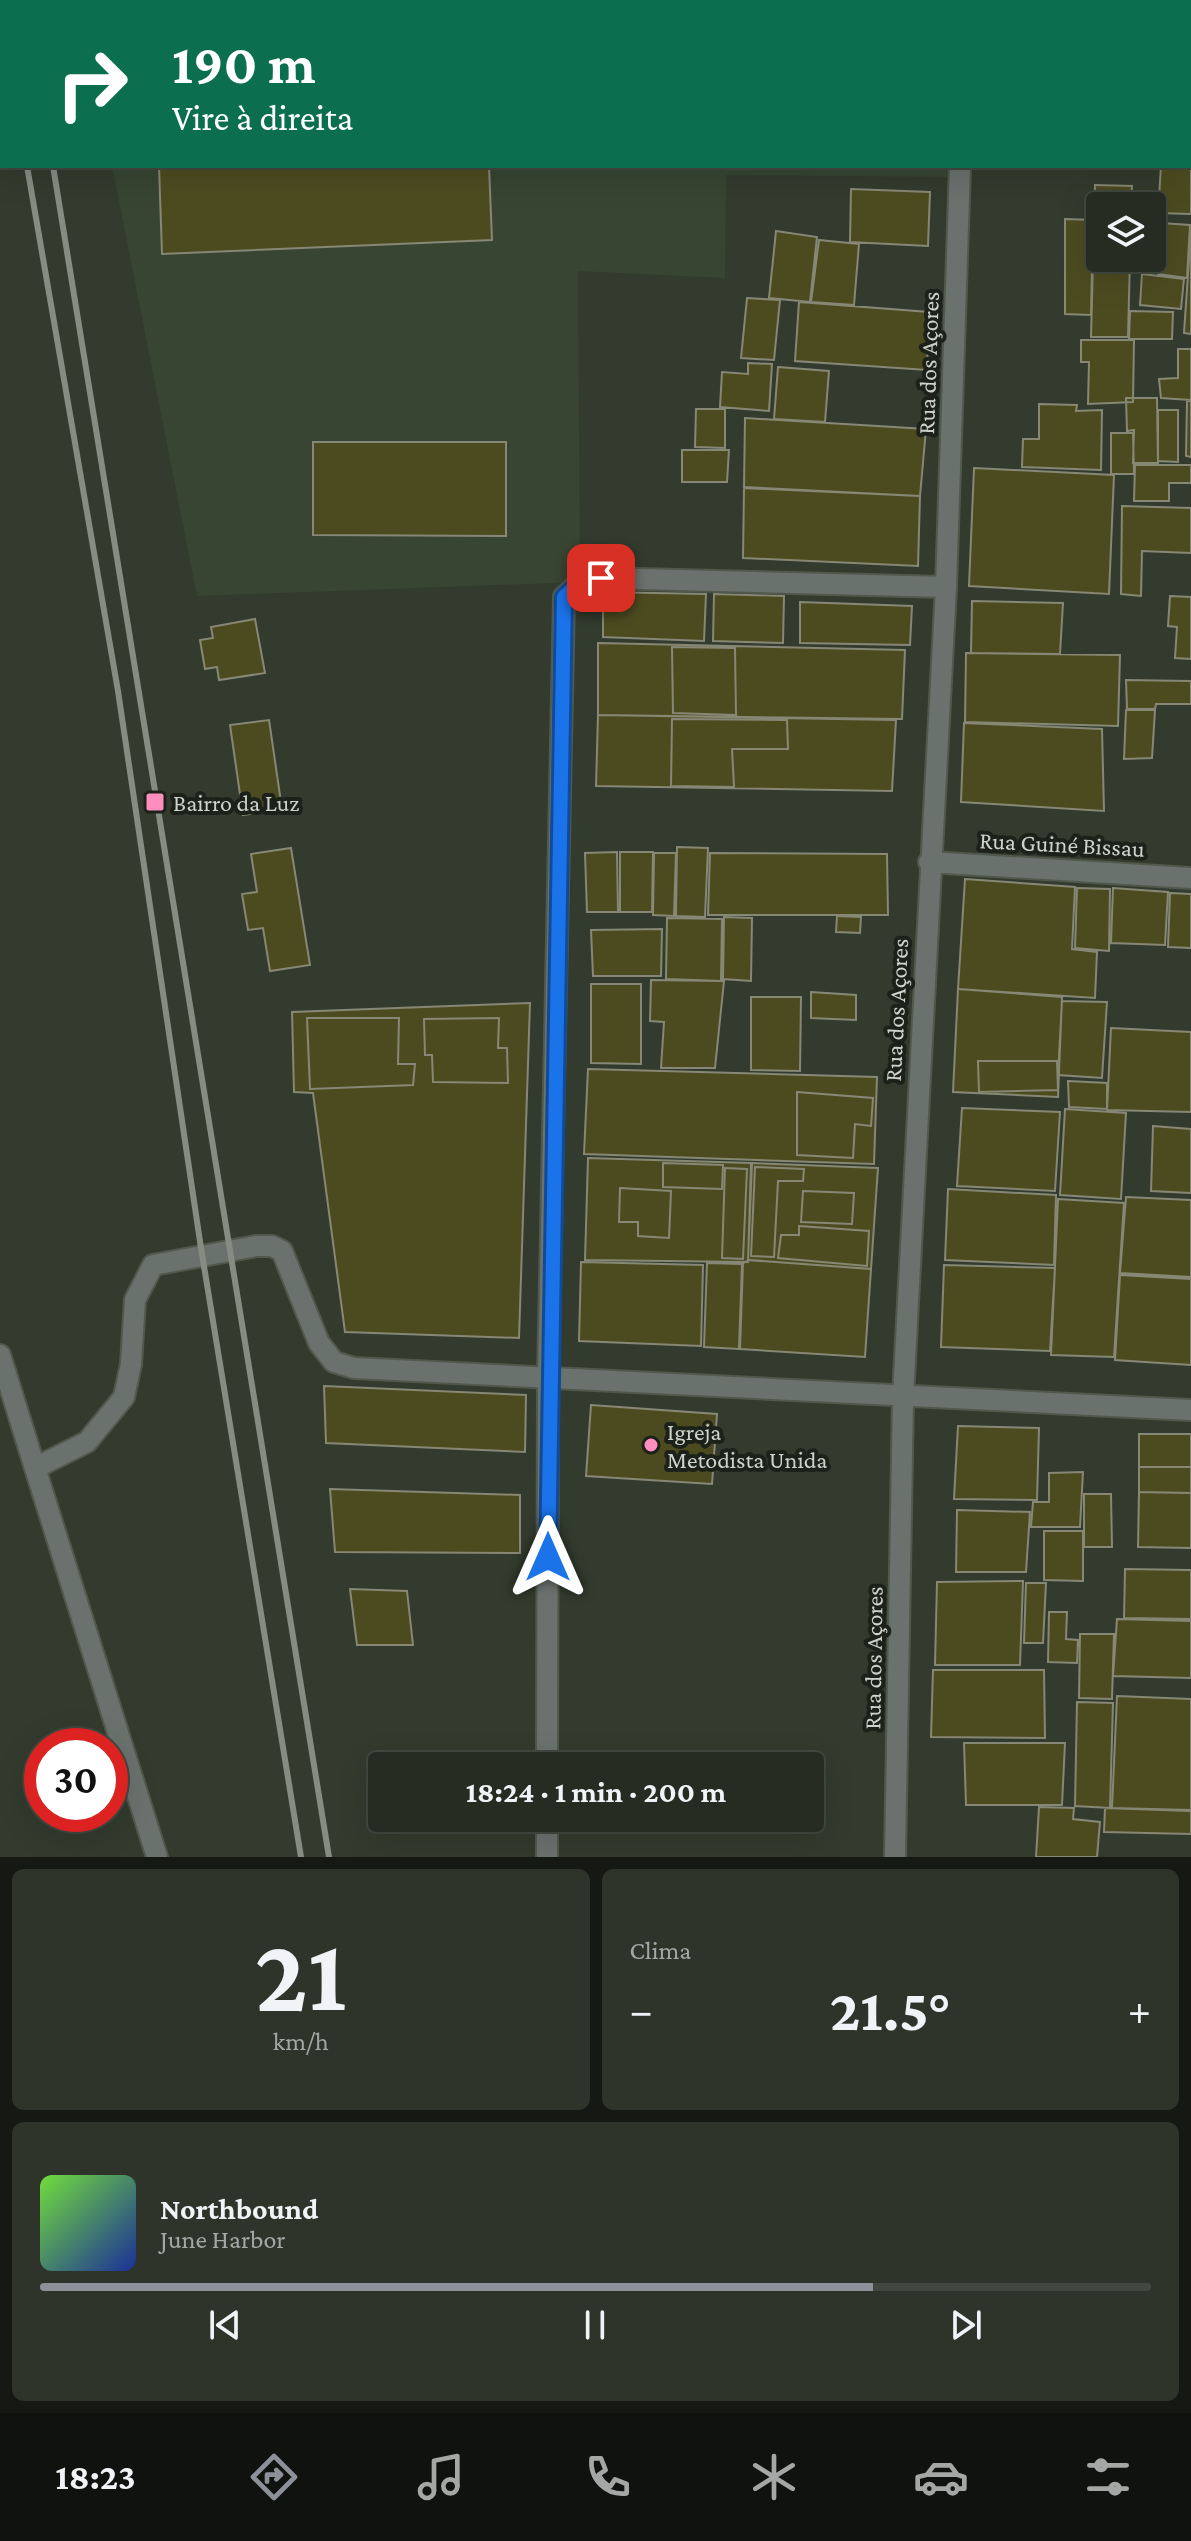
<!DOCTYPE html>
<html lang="pt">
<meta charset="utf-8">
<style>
body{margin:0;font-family:"Crimson Pro",serif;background:#2e342a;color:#f1f3f6;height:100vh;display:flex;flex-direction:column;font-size:30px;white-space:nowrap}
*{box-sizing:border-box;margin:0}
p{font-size:26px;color:#a4a7a5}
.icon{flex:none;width:44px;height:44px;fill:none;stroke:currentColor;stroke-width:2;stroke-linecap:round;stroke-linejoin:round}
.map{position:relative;height:1857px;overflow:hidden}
.drawer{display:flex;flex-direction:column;gap:12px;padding:12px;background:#151813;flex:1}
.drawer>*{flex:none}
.guide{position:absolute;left:0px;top:0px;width:1192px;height:168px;box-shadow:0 8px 32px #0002,0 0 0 2px #424840;background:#0b6e4f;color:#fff;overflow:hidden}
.buttons{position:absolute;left:1086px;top:192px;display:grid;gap:16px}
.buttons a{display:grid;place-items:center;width:80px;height:80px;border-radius:8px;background:#262c22;box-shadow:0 8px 32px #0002,0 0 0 2px #424840;font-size:40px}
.speed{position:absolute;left:24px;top:1728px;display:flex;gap:16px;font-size:40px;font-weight:700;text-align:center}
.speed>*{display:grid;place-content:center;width:104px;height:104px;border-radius:50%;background:#262c22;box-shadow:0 8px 32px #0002,0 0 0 2px #424840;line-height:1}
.speed .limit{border:12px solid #d22;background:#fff;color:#111}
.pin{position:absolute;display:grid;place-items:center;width:68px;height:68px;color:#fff;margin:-34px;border-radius:16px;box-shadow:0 4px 12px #0006}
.me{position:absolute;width:88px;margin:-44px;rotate:0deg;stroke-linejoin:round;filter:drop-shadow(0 0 6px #0008)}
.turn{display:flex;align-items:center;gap:28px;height:168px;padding:0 40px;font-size:36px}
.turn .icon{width:104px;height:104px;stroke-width:2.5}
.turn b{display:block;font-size:56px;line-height:68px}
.big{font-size:60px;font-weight:700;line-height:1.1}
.drawer .card{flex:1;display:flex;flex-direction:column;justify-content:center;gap:12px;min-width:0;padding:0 28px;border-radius:12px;background:#2e342a}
.drawer .dial{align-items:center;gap:0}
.dial b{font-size:104px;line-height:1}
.song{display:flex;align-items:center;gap:24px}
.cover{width:96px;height:96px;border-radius:12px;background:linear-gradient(135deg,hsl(100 70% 55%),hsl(230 70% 35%))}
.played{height:8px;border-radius:4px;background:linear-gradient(90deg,#8c9099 75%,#424840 75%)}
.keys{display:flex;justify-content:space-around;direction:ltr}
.heat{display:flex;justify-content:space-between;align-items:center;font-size:44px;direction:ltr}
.drawer .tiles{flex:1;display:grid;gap:12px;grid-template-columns:1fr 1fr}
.card:last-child{grid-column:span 2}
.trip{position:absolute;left:368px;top:1752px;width:456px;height:80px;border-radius:8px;background:#262c22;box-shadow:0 8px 32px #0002,0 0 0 2px #424840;font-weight:700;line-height:80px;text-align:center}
.dock{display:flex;height:128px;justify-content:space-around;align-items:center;background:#0f120e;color:#a4a7a5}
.dock .icon{width:56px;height:56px}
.dock .on{color:#8c9099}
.dock b{font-size:36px;color:#f1f3f6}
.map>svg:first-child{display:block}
.built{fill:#384532}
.building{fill:#4c4b20;stroke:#878775;stroke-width:2}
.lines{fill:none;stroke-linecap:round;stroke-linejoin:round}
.minor-casing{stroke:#51594d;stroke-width:24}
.minor{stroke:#6a726e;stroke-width:20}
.rail{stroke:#858c82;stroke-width:6}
.route-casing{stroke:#114b97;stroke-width:20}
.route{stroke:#1a73e8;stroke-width:14}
.poi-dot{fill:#fe8ebd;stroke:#1c211a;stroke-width:3}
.labels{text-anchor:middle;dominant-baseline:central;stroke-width:8;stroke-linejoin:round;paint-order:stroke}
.street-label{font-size:24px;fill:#cdd3cb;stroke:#1c211a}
.poi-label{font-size:24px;fill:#cdd3cb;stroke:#1c211a;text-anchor:start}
</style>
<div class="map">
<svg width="1191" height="1857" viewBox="0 0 1191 1857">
<rect width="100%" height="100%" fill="#323b2e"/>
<path class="built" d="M 80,0 L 1182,0 L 1182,2 L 80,2 Z
M 112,166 L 960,166 L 960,177 L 726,175 L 725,278 L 578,271 L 580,582 L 197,596 Z"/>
<path class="building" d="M 1191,152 L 1191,214 L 1158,213 L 1161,166 L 1190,166 Z
M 159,166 L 489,166 L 492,240 L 162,254 Z
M 1095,185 L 1132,186 L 1131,206 L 1100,206 L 1100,222 L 1094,222 Z
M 851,189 L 930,192 L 928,246 L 850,242 Z
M 1065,219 L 1093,220 L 1091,315 L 1065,314 Z
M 1094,223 L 1100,223 L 1100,258 L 1130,258 L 1128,337 L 1091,337 Z
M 1161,223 L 1190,225 L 1187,278 L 1158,274 Z
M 1191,230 L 1191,334 L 1184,333 Z
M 776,231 L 817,237 L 810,302 L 769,298 Z
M 819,240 L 859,244 L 854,305 L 811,302 Z
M 1142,274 L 1184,279 L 1181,309 L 1140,305 Z
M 747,298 L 780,300 L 774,360 L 741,358 Z
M 799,302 L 929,312 L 927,370 L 795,361 Z
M 1130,311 L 1173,312 L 1172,339 L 1129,339 Z
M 1081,340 L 1134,340 L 1133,402 L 1088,404 L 1089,362 L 1081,362 Z
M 1178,349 L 1191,349 L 1191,400 L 1161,398 L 1159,379 L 1178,378 Z
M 748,363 L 772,364 L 769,411 L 720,407 L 722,372 L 748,374 Z
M 778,367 L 829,371 L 825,422 L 774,419 Z
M 1126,398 L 1157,398 L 1158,463 L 1133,463 L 1134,430 L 1127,431 Z
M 1187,401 L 1191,401 L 1191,457 L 1186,456 Z
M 1039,404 L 1077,405 L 1076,411 L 1102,410 L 1101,470 L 1022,467 L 1023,439 L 1039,439 Z
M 696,409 L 725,409 L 725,448 L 695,447 Z
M 1158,410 L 1178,410 L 1178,462 L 1158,461 Z
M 745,418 L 926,429 L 920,496 L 744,487 Z
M 1111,433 L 1133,433 L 1134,474 L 1111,474 Z
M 313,442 L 506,442 L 506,536 L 313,535 Z
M 682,450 L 729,450 L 727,482 L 682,482 Z
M 1135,465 L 1191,465 L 1191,483 L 1169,483 L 1169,501 L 1134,501 Z
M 974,468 L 1114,475 L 1109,594 L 969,586 Z
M 744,488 L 920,496 L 918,566 L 743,558 Z
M 1122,506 L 1191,508 L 1191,553 L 1142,551 L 1141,596 L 1121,594 Z
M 603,592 L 706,594 L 704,641 L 603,637 Z
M 714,594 L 784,596 L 783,643 L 713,641 Z
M 1170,596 L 1191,597 L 1191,659 L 1175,658 L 1177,627 L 1168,626 Z
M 972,601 L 1063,603 L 1060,654 L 971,653 Z
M 800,602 L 912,606 L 910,645 L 800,643 Z
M 255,619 L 265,673 L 219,680 L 217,667 L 205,669 L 200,640 L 213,638 L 211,627 Z
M 598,643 L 905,650 L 902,719 L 598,715 Z
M 672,647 L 735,648 L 736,715 L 673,713 Z
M 966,653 L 1120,655 L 1118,726 L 965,722 Z
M 1126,680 L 1191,681 L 1191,704 L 1156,704 L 1155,709 L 1127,709 Z
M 1126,710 L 1155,710 L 1152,758 L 1124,759 Z
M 598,715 L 896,720 L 892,791 L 596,786 Z
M 672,719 L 787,720 L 788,749 L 732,749 L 734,787 L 671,786 Z
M 269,720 L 282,809 L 243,815 L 230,725 Z
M 964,723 L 1102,729 L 1104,811 L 961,802 Z
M 677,847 L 708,848 L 705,917 L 676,916 Z
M 291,848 L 310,965 L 270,971 L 263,928 L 248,930 L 242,894 L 257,892 L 251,854 Z
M 617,852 L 618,912 L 587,912 L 585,853 Z
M 620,852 L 653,852 L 652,912 L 620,912 Z
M 654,853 L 676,853 L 674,916 L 653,915 Z
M 710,853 L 887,854 L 888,915 L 708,915 Z
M 965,879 L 1075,887 L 1072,949 L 1097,952 L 1095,998 L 958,989 Z
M 1077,888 L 1110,889 L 1109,951 L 1075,948 Z
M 1113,888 L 1168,892 L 1165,945 L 1111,943 Z
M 1170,893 L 1191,894 L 1191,948 L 1168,947 Z
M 837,916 L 861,917 L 860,933 L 836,932 Z
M 724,917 L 752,918 L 751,981 L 723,979 Z
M 667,918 L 722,919 L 721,981 L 666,979 Z
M 662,929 L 661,976 L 593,976 L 591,930 Z
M 651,980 L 724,981 L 715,1068 L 661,1068 L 664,1022 L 650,1021 Z
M 591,984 L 641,984 L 641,1064 L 591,1063 Z
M 958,989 L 1062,997 L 1058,1097 L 953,1092 Z
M 811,992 L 856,995 L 856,1020 L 811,1018 Z
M 751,997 L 801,997 L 800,1071 L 751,1070 Z
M 1062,1001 L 1107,1002 L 1102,1078 L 1058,1075 Z
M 530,1003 L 519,1338 L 345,1332 L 313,1093 L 294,1092 L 292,1012 Z
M 307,1018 L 399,1018 L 398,1064 L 415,1064 L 413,1085 L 310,1089 Z
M 499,1018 L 498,1048 L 507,1048 L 508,1083 L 433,1082 L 432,1055 L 425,1055 L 424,1019 Z
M 1111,1028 L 1191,1032 L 1191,1112 L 1107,1110 Z
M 978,1061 L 1057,1061 L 1058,1090 L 979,1092 Z
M 588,1069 L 877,1077 L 874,1164 L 584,1154 Z
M 1068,1081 L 1107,1083 L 1107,1109 L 1069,1107 Z
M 797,1092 L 873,1098 L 871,1126 L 855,1124 L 853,1158 L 797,1155 Z
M 962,1108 L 1060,1112 L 1055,1191 L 957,1186 Z
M 1065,1109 L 1126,1113 L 1121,1199 L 1060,1195 Z
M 1153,1126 L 1191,1129 L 1191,1193 L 1151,1191 Z
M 588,1158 L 751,1163 L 748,1262 L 585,1260 Z
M 663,1163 L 723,1165 L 722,1189 L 663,1187 Z
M 752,1163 L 878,1168 L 871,1269 L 748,1260 Z
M 755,1167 L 804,1169 L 803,1181 L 778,1181 L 774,1257 L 751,1256 Z
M 725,1168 L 747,1169 L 743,1259 L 722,1258 Z
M 620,1188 L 671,1191 L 669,1238 L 638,1236 L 638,1222 L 619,1222 Z
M 948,1189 L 1056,1195 L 1054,1265 L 945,1260 Z
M 803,1191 L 854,1193 L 852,1224 L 801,1222 Z
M 1126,1197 L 1191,1200 L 1191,1277 L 1120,1273 Z
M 1058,1199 L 1124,1203 L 1114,1357 L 1051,1355 Z
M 799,1226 L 869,1231 L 867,1266 L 778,1258 L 781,1235 L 799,1235 Z
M 750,1260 L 871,1269 L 865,1357 L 740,1349 L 743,1263 Z
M 581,1262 L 703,1265 L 701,1346 L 579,1341 Z
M 707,1263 L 742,1264 L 739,1349 L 704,1347 Z
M 944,1265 L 1055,1268 L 1050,1351 L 941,1347 Z
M 1120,1275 L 1191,1279 L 1191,1365 L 1115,1360 Z
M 324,1386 L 526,1395 L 525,1452 L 326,1443 Z
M 591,1405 L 717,1414 L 712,1484 L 586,1476 Z
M 958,1426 L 1039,1428 L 1037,1500 L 954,1499 Z
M 1139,1434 L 1191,1434 L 1191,1467 L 1139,1467 Z
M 1139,1467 L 1191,1467 L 1191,1493 L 1139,1492 Z
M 1083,1472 L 1080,1527 L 1031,1527 L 1033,1502 L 1049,1502 L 1049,1473 Z
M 330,1489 L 520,1495 L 520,1553 L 335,1552 Z
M 1139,1492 L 1191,1493 L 1191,1548 L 1138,1547 Z
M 1084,1494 L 1111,1494 L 1112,1547 L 1084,1547 Z
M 957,1510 L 1030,1512 L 1026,1572 L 956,1572 Z
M 1044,1531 L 1083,1531 L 1083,1581 L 1044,1580 Z
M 1125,1569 L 1191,1570 L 1191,1619 L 1124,1618 Z
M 1023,1581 L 1020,1665 L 935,1665 L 937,1582 Z
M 1026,1583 L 1046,1583 L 1043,1643 L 1024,1643 Z
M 350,1589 L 407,1591 L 413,1645 L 357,1645 Z
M 1049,1612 L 1067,1612 L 1066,1639 L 1078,1640 L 1077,1663 L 1048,1662 Z
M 1117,1619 L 1191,1621 L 1191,1678 L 1113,1676 Z
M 1080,1634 L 1114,1634 L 1112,1699 L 1079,1698 Z
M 933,1670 L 1044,1670 L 1045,1738 L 931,1737 Z
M 1117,1696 L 1191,1699 L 1191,1810 L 1112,1808 Z
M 1077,1702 L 1113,1703 L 1110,1808 L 1075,1806 Z
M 964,1743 L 1065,1743 L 1062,1805 L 966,1805 Z
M 1039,1807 L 1074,1808 L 1073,1819 L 1100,1822 L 1097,1857 L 1036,1857 Z
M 1105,1808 L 1191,1811 L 1191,1834 L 1104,1832 Z"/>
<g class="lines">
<defs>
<path id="minor" d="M 983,0 L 983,2
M 1190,46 L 1191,46
M 929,862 L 1191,878
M 0,1355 L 35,1468
M 547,1766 L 548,1378 L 564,597 L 580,582 L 601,578 L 946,587
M 157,1857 L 35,1468 L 87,1442 L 124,1397 L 131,1364 L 135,1300 L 153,1265 L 256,1246 L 272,1246 L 282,1251 L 319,1343 L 334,1362 L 354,1368 L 1191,1410
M 547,1857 L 547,1818
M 895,1857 L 903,1397 L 946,587 L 960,166"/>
</defs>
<use href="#minor" class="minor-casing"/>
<use href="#minor" class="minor"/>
<path class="rail" d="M 25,0 L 25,2
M 0,5 L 2,17
M 27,166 L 118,691 L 201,1248 L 301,1857
M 53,166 L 329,1857"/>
</g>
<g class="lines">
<defs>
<path id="route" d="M 548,1557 L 564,597 L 580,582 L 601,578"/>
</defs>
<use href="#route" class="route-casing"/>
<use href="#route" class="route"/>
</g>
<g class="poi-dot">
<rect x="145" y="792" width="20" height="20" rx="4"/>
<circle cx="651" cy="1445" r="8"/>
</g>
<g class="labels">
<g class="street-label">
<text transform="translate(928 363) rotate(-88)">Rua dos Açores</text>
<text transform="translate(1062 844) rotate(3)">Rua Guiné Bissau</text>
<text transform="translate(896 1010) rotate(-87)">Rua dos Açores</text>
<text transform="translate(873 1658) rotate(-89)">Rua dos Açores</text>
</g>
<g class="poi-label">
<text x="173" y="802">Bairro da Luz</text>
<text x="667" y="1431">Igreja<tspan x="667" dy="28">Metodista Unida</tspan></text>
</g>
</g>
</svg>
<div class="buttons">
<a><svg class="icon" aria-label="layers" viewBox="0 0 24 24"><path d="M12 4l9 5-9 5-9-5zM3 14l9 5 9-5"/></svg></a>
</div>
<div class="speed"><div class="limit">30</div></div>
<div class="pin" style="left:601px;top:578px;background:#d93025"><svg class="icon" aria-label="arrive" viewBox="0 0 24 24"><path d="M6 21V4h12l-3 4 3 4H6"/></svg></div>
<svg class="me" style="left:548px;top:1557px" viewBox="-20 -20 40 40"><path d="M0-17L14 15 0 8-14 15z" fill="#1a73e8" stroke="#fff" stroke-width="4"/></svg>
<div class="trip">18:24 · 1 min · 200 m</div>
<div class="guide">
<div class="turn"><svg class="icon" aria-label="right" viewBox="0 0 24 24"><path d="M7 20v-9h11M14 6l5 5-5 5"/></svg><div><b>190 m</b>Vire à direita</div></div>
</div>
</div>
<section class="drawer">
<div class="tiles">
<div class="card dial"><b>21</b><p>km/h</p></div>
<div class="card"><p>Clima</p>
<div class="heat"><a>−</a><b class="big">21.5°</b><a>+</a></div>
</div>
<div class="card">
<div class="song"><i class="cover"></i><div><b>Northbound</b><p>June Harbor</p></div></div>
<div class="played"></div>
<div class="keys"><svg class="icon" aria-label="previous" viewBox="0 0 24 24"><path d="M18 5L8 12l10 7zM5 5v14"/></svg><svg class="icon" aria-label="pause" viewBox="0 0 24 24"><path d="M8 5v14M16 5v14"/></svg><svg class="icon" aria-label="next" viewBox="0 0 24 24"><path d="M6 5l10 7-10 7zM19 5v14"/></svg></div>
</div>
</div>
</section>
<nav class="dock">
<b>18:23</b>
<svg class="icon on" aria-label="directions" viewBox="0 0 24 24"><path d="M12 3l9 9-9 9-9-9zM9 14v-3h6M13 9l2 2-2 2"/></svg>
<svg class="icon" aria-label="music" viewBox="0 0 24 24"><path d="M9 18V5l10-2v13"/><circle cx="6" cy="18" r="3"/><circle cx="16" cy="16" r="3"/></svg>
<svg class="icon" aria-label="phone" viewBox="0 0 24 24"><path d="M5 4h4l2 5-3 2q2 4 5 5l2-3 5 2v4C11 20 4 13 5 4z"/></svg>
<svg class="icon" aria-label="climate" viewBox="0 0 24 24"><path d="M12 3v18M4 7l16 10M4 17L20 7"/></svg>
<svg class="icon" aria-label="car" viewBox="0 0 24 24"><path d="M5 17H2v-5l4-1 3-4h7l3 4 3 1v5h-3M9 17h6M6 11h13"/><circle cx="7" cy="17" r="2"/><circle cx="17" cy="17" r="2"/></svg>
<svg class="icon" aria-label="filters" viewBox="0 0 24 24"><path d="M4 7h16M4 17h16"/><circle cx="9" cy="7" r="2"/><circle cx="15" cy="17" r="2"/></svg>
</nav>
